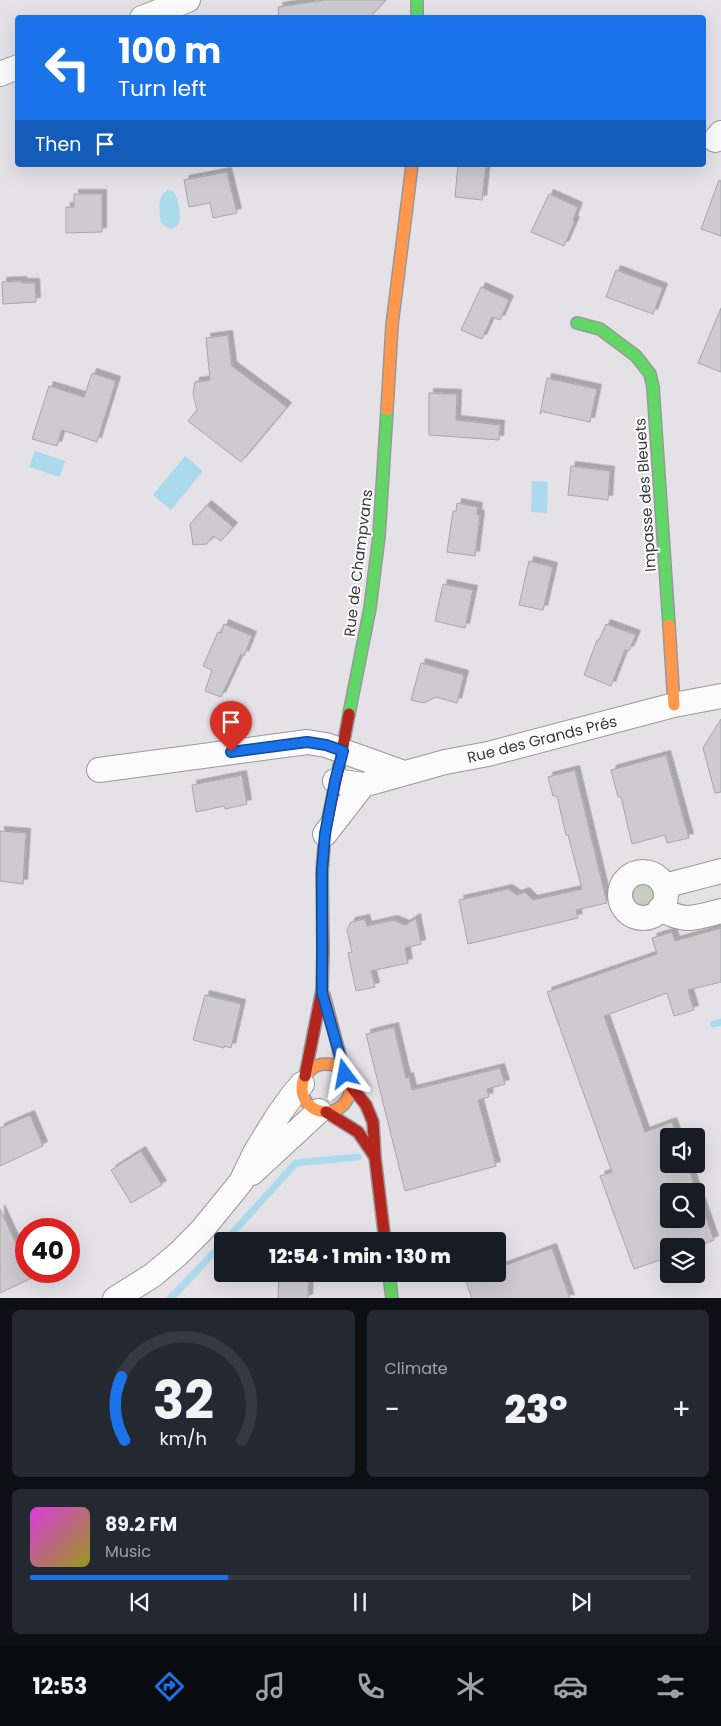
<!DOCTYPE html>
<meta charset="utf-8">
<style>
body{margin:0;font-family:Poppins,sans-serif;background:#242831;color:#f1f3f6;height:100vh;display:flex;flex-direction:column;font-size:19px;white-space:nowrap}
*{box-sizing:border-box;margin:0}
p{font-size:16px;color:#9ea1a6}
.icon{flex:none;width:28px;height:28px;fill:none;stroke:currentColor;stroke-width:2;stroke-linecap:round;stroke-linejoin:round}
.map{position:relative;height:1298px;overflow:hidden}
.details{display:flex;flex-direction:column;gap:12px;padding:12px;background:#0d0f14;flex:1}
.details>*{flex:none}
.banner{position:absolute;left:15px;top:15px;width:691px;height:152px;border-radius:5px;box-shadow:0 5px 20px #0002;background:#1a73e8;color:#fff;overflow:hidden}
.controls{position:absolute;left:660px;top:1128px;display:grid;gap:10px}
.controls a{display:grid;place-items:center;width:45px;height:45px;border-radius:5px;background:#171b24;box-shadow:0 5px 20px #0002;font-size:25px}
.speed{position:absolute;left:15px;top:1218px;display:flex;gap:10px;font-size:25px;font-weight:700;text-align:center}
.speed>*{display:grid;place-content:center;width:65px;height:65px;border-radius:50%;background:#171b24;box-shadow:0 5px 20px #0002;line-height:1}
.speed .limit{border:8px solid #d22;background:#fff;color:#111}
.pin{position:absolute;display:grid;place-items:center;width:42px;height:42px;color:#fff;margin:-51px -21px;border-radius:50% 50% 50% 0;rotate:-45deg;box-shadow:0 0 5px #0007}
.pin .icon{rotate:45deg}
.me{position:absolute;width:55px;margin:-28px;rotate:347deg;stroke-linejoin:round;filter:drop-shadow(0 0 4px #0008)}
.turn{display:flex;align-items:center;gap:18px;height:105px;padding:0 20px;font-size:22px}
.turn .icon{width:65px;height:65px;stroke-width:2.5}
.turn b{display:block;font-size:35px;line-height:42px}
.then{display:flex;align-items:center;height:48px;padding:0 20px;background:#0003;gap:10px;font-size:19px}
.big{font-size:38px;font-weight:800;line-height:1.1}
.details .tile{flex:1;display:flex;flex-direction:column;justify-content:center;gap:8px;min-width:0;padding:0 18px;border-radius:8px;background:#242831}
.details .dial{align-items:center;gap:0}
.dial svg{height:130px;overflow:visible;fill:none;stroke:#363941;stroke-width:7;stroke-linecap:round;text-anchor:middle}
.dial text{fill:#f1f3f6;stroke:none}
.song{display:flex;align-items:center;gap:15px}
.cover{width:60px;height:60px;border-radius:8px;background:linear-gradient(135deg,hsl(300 70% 55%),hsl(60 70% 35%))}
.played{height:5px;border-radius:2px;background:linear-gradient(90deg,#1a73e8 30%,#363941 30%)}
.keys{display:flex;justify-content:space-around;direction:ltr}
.heat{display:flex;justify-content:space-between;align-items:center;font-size:28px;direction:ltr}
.details .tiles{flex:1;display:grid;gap:12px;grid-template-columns:1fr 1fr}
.tile:last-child{grid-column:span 2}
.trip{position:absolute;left:214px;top:1232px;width:292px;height:50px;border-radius:5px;background:#171b24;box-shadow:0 5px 20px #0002;font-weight:800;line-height:50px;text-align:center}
.tabs{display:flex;height:80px;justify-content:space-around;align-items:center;background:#090b0e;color:#9ea1a6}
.tabs .icon{width:35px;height:35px}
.tabs .current{color:#1a73e8}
.tabs b{font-size:22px;color:#f1f3f6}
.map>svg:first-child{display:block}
.green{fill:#c5cebf}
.water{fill:#abdaec}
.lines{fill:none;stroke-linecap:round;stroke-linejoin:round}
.stream{stroke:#abdaec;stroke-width:7}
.building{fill:#cdcbcf;stroke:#a7a6a9;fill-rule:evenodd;filter:url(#shadow)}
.street-casing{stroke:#99989b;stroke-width:26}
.fast-casing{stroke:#99989b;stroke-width:14}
.slow-casing{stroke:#99989b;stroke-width:14}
.jam-casing{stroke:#99989b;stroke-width:14}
.street{stroke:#fbfbfb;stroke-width:24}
.fast{stroke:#63d668;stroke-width:11}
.slow{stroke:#ff974d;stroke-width:11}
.jam{stroke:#b3261e;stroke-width:11}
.route-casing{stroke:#114b97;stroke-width:12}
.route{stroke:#1a73e8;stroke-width:9}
.labels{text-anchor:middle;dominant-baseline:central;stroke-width:4;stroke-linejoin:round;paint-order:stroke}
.street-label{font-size:15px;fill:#39383b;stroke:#fff}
</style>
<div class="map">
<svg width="721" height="1299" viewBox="0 0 721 1299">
<defs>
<filter id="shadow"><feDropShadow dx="4.5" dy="-4.5" stdDeviation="0" flood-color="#0004"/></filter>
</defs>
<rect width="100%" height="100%" fill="#e4e2e7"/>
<path class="green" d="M631 896a12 12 0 1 1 24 0a12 12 0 1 1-24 0Z"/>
<path class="water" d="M 168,190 L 173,191 C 179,200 181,212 179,223 L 174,228 L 168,228 L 161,223 C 160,212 156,196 168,190 Z
M 35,451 L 65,461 L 60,477 L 29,467 Z
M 185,456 L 203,471 L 171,510 L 153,495 Z
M 532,481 L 548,482 L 547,513 L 531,512 Z"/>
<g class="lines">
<path class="stream" d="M 714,1024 L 721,1022
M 225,1241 L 296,1163 L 358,1157
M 170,1299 L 222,1244"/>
</g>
<path class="building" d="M 324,0 L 386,0 L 369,18 L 279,18 L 278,7 Z
M 458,165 L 486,165 L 482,200 L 455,197 Z
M 227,172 L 237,213 L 213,218 L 210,203 L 189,207 L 184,180 Z
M 719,180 L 721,181 L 721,236 L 701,229 Z
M 74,194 L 102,194 L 102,232 L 66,233 L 66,207 L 74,207 Z
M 549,194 L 578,207 L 573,220 L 575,221 L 564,246 L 531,232 Z
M 616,270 L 663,288 L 653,314 L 606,297 Z
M 22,281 L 22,283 L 35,283 L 36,302 L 3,304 L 2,282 Z
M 481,287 L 509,300 L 500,320 L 492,317 L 482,339 L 461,330 Z
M 721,308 L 721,372 L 698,363 Z
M 228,335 L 232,366 L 287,407 L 241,462 L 188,421 L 197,410 L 193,393 L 195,382 L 210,380 L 206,338 Z
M 92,373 L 116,381 L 97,442 L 62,430 L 57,446 L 32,439 L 49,386 L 84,397 Z
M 547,378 L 597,389 L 590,422 L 544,412 L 544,410 L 540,414 Z
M 429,393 L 457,394 L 456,420 L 500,425 L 499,440 L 429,435 Z
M 571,466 L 610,471 L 608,500 L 568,495 Z
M 457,503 L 478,507 L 477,514 L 480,515 L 475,556 L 447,552 L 453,511 L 456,511 Z
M 207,505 L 233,527 L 221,541 L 213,536 L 207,544 L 193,545 L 190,524 Z
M 529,561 L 553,567 L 543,610 L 519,605 Z
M 443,584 L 473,590 L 465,628 L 435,621 Z
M 224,624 L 252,636 L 244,656 L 241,654 L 221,697 L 205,691 L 212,670 L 203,666 L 218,632 L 221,633 Z
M 606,624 L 636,635 L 629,651 L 625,650 L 611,686 L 584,675 L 597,640 L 599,640 Z
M 421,663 L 464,675 L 457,703 L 436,697 L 424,703 L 411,700 Z
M 721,719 L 721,792 L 715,793 L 703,748 Z
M 666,755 L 689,838 L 667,843 L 665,835 L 632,844 L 621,797 L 618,797 L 611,770 Z
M 575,770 L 607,903 L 576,910 L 578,918 L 468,944 L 459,900 L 508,889 L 517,895 L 525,892 L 533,900 L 582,889 L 568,835 L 566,835 L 557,796 L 553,796 L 548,777 Z
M 242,775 L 247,804 L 225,809 L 224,806 L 196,812 L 192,785 Z
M 0,831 L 26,833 L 23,884 L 0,881 Z
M 416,918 L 421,944 L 405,948 L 408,963 L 371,971 L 375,987 L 356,991 L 348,953 L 352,952 L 347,930 L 351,922 L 365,919 L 367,926 L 393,920 L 405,925 Z
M 721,928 L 721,982 L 688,990 L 694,1010 L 674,1016 L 667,993 L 604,1016 L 645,1132 L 672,1122 L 677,1136 L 669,1136 L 669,1164 L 687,1164 L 714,1240 L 696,1247 L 669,1246 L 669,1257 L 634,1269 L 600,1176 L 612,1172 L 547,992 L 657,954 L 652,938 L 672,932 L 675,941 ZM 669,1191 L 696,1191 L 696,1219 L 669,1219 Z
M 205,995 L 241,1004 L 231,1048 L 224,1046 L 224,1048 L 193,1040 Z
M 394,1027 L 406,1078 L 409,1077 L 412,1090 L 500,1068 L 505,1084 L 487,1089 L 489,1097 L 478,1100 L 496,1166 L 405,1191 L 366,1034 Z
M 30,1115 L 43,1146 L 0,1166 L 0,1128 Z
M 141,1151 L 162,1185 L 131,1203 L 111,1170 Z
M 0,1209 L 26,1265 L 26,1271 L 29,1271 L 32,1278 L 0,1293 Z
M 552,1248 L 570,1299 L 472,1299 L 465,1279 L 480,1274 L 498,1274 L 498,1268 Z
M 279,1274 L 309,1274 L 308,1299 L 278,1299 Z"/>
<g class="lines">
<defs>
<path id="street" d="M 142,18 L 188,0
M 0,74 L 18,67
M 715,140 L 721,133
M 99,770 L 307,742 L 326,745 L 404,773
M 335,781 L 363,785 L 445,762 L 488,754 L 674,705 L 721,696
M 325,834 L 363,785
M620 895a23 23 0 1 1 46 0a23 23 0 1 1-46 0Z
M 664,886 L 721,871
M 660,909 C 686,923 694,918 721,911
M 252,1173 L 319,1111
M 115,1299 L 153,1275 L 178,1254 L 201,1231 L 241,1182 L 256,1151 L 279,1114 L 292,1096 L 302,1084"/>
<path id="fast" d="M 417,0 L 417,18
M 577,323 L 600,329 L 636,356 L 650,374 L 653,387 L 669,625
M 349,714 L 370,608 L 379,536 L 387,410
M 389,1274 L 392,1299"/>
<path id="slow" d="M 387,410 L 392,325 L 412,165
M 669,625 L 674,705
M 324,995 L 345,1074
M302 1088a24 24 0 1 1 48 0a24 24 0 1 1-48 0Z"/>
<path id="jam" d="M 305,1076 L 322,990 L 323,951 L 322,873 L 325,833 L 341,757 L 349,714
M 350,1085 L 366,1105 L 373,1122 L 375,1157 L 385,1241
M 326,1112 L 358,1132 L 375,1157"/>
</defs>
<use href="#street" class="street-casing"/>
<use href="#fast" class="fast-casing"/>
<use href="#slow" class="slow-casing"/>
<use href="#jam" class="jam-casing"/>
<use href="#street" class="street"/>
<use href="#fast" class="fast"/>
<use href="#slow" class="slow"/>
<use href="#jam" class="jam"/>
</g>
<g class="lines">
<defs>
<path id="route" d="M 231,752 L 307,742 L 326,745 L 343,751 L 335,781 L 325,834 L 322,869 L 322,992 L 345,1074"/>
</defs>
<use href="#route" class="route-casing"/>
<use href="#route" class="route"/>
</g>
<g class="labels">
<g class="street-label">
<text transform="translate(645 495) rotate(-94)">Impasse des Bleuets</text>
<text transform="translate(358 563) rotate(-83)">Rue de Champvans</text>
<text transform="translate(542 739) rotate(-14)">Rue des Grands Prés</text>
</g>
</g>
</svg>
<div class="controls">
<a><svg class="icon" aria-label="sound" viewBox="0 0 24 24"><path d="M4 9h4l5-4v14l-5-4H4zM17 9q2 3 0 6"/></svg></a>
<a><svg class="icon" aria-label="search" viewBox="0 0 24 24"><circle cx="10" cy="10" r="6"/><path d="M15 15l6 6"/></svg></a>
<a><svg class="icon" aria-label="layers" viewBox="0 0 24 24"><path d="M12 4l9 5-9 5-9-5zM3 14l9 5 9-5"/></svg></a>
</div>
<div class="speed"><div class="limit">40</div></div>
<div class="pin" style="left:231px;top:752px;background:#d93025"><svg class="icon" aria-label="arrive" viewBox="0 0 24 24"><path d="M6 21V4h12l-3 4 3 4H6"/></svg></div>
<svg class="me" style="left:345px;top:1074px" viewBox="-20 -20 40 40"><path d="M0-17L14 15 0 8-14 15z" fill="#1a73e8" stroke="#fff" stroke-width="4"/></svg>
<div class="trip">12:54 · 1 min · 130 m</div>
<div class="banner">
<div class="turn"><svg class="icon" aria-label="left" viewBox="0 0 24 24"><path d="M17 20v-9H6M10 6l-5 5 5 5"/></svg><div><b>100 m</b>Turn left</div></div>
<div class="then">Then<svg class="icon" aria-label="arrive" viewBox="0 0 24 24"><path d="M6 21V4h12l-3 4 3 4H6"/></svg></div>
</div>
</div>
<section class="details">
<div class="tiles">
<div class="tile dial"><svg viewBox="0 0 100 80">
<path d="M14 69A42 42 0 1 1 86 69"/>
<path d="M14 69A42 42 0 0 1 12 30" stroke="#1a73e8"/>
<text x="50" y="56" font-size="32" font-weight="700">32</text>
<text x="50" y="72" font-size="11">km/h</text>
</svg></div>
<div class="tile"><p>Climate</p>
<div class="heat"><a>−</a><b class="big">23°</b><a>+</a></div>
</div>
<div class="tile">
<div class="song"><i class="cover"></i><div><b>89.2 FM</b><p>Music</p></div></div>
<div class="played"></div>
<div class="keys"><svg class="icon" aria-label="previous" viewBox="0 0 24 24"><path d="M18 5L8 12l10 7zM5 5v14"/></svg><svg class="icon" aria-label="pause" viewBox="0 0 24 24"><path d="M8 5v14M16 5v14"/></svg><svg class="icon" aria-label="next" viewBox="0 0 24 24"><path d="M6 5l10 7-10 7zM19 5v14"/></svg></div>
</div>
</div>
</section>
<nav class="tabs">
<b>12:53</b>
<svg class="icon current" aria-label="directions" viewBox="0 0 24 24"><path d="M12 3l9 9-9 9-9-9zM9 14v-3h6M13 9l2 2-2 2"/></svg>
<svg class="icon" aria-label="music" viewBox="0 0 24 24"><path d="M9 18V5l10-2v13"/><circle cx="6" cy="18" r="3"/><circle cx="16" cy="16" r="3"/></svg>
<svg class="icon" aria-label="phone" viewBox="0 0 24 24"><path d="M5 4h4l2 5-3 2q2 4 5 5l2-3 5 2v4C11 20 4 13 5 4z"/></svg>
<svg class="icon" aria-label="climate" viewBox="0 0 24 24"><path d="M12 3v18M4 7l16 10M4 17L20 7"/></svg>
<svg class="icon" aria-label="car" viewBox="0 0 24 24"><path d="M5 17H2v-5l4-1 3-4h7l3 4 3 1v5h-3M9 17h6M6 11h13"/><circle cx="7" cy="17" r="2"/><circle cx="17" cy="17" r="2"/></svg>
<svg class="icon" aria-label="filters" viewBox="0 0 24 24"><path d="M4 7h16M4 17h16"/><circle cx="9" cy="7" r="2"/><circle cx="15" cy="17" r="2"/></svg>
</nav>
